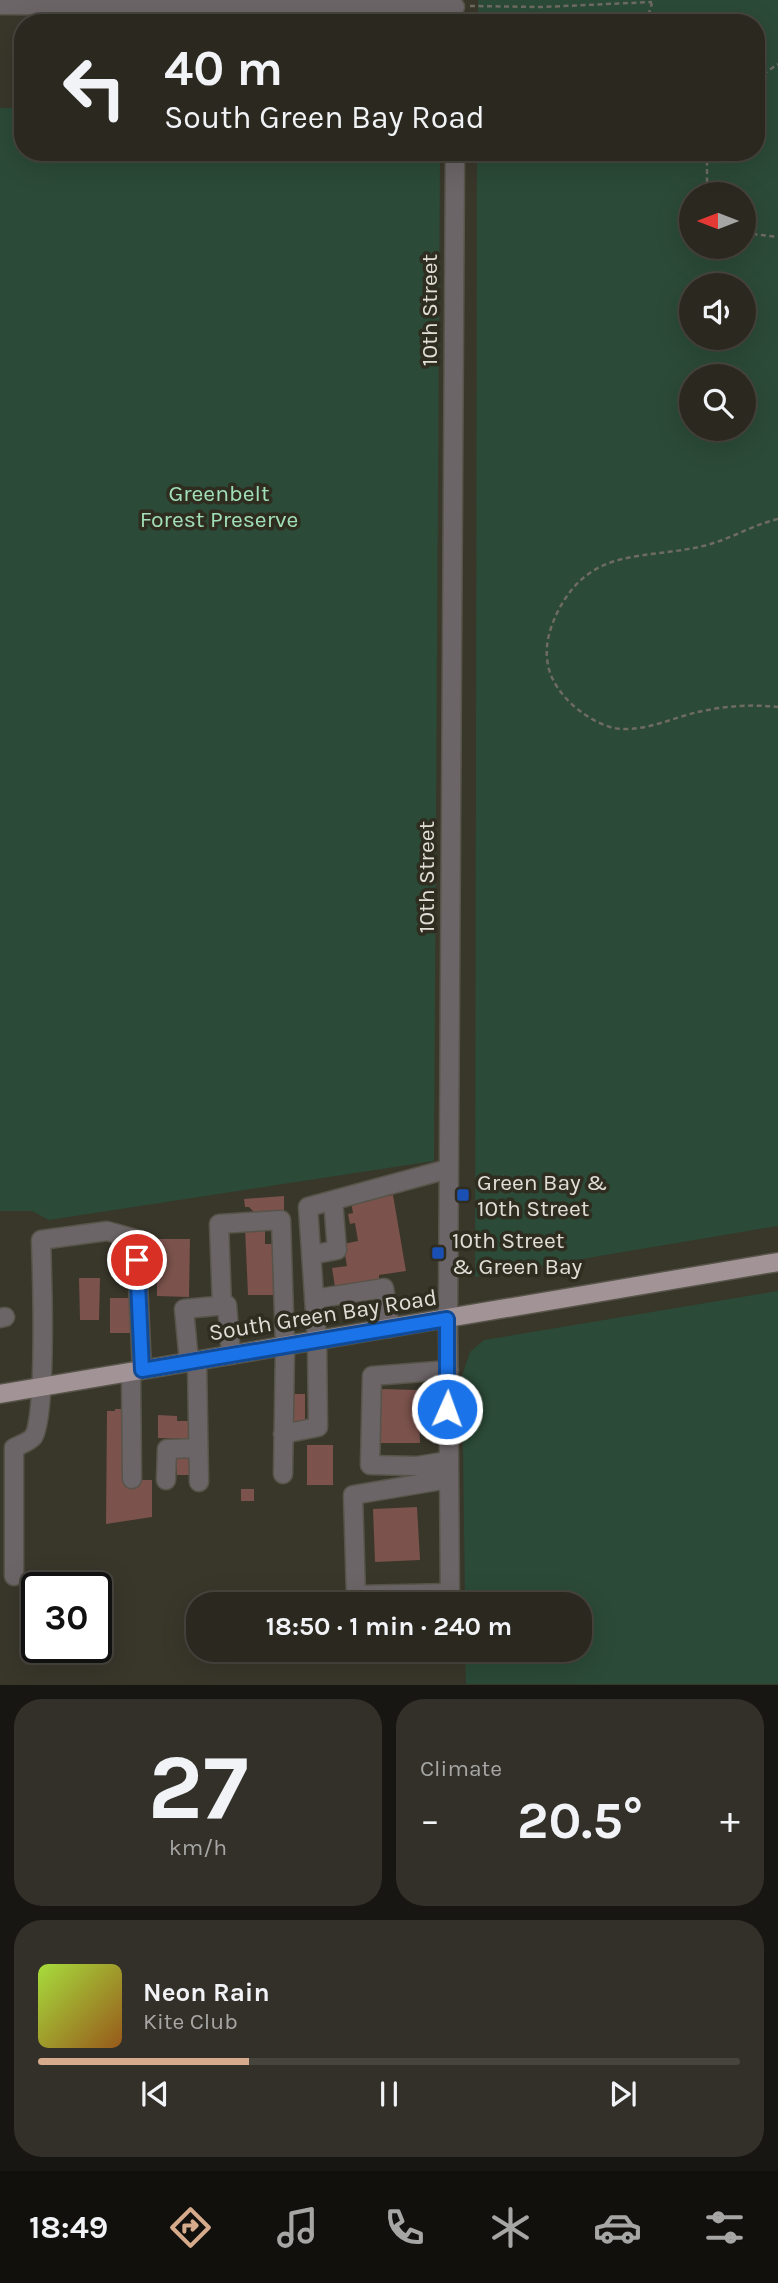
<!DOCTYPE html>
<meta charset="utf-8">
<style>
body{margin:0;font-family:Karla,sans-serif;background:#333029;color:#f1f3f6;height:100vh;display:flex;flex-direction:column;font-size:26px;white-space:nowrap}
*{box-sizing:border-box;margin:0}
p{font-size:23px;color:#a6a6a5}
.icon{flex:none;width:38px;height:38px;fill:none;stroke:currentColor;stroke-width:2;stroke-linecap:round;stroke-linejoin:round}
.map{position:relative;height:1685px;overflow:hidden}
.details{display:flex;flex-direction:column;gap:14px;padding:14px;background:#181612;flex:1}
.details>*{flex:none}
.hud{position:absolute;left:14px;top:14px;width:751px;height:147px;border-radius:28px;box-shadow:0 7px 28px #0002,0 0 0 2px #47443e;background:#2b2820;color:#f1f3f6;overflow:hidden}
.needle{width:46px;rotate:270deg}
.controls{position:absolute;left:679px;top:182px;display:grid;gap:14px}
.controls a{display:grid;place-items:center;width:77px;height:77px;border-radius:50%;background:#2b2820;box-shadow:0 7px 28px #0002,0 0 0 2px #47443e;font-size:35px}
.speed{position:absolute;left:21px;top:1572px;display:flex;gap:14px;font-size:35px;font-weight:700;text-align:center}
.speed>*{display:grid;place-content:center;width:91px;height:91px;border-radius:50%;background:#2b2820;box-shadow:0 7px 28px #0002,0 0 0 2px #47443e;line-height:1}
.speed .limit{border:4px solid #111;border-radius:10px;background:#fff;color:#111}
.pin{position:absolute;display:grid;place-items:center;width:60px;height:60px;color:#fff;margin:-30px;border:4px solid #fff;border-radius:50%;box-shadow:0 2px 7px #0007}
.me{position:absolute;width:77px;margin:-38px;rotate:2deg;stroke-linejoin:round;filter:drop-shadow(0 0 5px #0008)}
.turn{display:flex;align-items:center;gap:24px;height:147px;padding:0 35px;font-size:32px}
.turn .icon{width:91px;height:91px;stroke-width:2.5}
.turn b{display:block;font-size:49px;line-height:60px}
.big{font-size:52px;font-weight:700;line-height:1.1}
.details .tile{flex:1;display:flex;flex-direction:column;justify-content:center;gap:10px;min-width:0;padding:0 24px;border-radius:28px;background:#333029}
.details .dial{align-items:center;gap:0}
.dial b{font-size:91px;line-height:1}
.song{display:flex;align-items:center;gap:21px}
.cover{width:84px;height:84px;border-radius:10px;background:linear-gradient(135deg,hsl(80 70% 55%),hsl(30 70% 35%))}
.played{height:7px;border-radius:4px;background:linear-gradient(90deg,#d6ab8b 30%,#47443e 30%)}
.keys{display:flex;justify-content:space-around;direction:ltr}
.heat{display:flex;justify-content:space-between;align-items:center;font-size:38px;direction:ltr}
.details .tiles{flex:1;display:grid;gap:14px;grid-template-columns:1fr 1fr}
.tile:last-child{grid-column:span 2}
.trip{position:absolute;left:186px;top:1592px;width:406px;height:70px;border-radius:28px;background:#2b2820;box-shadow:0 7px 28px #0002,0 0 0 2px #47443e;font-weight:700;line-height:70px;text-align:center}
.tabs{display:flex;height:112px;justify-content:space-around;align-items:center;background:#11100d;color:#a6a6a5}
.tabs .icon{width:49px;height:49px}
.tabs .selected{color:#d6ab8b}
.tabs b{font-size:32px;color:#f1f3f6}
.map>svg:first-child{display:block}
.green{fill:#2b4a37;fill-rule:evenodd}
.building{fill:#7b524c}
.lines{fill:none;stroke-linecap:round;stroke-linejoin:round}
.minor-casing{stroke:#575449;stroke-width:21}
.major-casing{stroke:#575449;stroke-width:21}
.path{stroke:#6e6b61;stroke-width:2.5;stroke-dasharray:5 3.5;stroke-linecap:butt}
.minor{stroke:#6c6567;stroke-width:18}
.major{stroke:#a29397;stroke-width:18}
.route-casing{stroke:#114b97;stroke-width:18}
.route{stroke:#1a73e8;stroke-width:12}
.transit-dot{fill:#1a4fb4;stroke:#2f2c20;stroke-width:2.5}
.labels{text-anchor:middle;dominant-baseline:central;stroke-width:7;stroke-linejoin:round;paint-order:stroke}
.street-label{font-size:23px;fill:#e0ded7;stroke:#2f2c20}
.park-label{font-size:23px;fill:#a1e0b7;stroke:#2f2c20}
.poi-label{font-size:23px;fill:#e0ded7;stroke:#2f2c20;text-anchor:start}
</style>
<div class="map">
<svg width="778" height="1685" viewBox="0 0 778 1685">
<rect width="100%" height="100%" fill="#39362a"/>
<path class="green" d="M 478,0 L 778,0 L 778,1226 L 475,1277 L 477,152 L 756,152 L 756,23 L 478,23 ZM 691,194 L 744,194 L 744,247 L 691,247 ZM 691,285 L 744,285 L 744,338 L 691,338 ZM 691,376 L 744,376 L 744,429 L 691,429 Z
M 0,108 L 23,108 L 23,152 L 440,152 L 434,1161 L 49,1220 L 32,1211 L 0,1211 Z
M 778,1291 L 778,1684 L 466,1684 L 465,1650 L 579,1650 L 579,1605 L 465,1605 L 462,1376 L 470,1352 L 484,1340 Z"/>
<path class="building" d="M 393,1195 L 406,1271 L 379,1275 L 379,1280 L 335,1287 L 332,1268 L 347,1266 L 343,1244 L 358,1241 L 355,1223 L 350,1224 L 348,1214 L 353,1213 L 351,1202 Z
M 284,1196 L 284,1211 L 255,1213 L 249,1207 L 245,1207 L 244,1199 Z
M 245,1228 L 265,1228 L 265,1244 L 274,1244 L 274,1276 L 278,1276 L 273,1295 L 248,1295 Z
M 157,1239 L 190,1239 L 189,1297 L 157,1296 Z
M 79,1278 L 100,1278 L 99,1320 L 80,1320 Z
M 110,1298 L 134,1298 L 134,1333 L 110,1333 Z
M 381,1389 L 418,1390 L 420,1443 L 380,1443 Z
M 292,1394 L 305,1394 L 305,1421 L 291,1421 Z
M 115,1409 L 127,1409 L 139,1480 L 152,1480 L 152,1517 L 106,1524 L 107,1411 L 115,1411 Z
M 158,1415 L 177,1416 L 177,1421 L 191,1421 L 190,1439 L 158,1438 Z
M 307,1445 L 333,1445 L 333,1485 L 307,1485 Z
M 177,1457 L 195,1457 L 195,1475 L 177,1475 Z
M 241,1489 L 254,1489 L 254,1501 L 241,1501 Z
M 417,1507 L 420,1560 L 375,1562 L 373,1509 Z"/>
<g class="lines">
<defs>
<path id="minor" d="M 0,5 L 455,7
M 52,23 L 52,0
M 311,1255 L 337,1250 L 333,1200
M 314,1299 L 384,1288 L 390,1328
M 222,1306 L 219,1224 L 281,1220 L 285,1346 L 283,1474
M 0,1318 L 5,1317
M 197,1361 L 199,1482
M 189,1362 L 184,1309 L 227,1305 L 231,1355
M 131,1372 L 132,1479
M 283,1434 L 318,1427 L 317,1341 L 308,1207 L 448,1169
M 448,1461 L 417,1466 L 370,1465 L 372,1376 L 449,1370
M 448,1479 L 353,1495 L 356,1595 L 450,1593
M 166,1480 L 167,1449 L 198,1448
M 14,1576 L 14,1448 C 19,1445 29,1442 33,1437 C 47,1421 42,1269 41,1240 L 107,1231 L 136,1239 L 142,1370
M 450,1601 L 448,1319 L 455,152"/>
<path id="major" d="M 0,1394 L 778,1262"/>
</defs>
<use href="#minor" class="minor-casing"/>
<use href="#major" class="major-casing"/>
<path class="path" d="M 470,6 L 542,7 L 652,2
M 646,23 L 652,3
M 756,79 L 778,64
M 707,152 L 707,194
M 744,233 L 778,237
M 778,519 C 752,525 729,540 703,546 C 644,560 593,546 559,609 C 550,627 544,645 548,665 C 553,693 584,719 610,727 C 638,735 671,718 698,712 C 724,706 752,704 778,707"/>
<use href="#minor" class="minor"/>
<use href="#major" class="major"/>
</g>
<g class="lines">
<defs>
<path id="route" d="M 137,1260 L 142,1370 L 447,1319 L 447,1409"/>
</defs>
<use href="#route" class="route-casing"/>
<use href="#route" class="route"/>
</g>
<g class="transit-dot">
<rect x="456" y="1188" width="14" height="14" rx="3.5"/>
<rect x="431" y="1246" width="14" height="14" rx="3.5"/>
</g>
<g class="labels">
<g class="street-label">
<text transform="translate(429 310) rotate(-90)">10th Street</text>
<text transform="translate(426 877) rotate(-90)">10th Street</text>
<text transform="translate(323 1315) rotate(-9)">South Green Bay Road</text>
</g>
<g class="park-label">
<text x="219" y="493">Greenbelt<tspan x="219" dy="26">Forest Preserve</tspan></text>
</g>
<g class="poi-label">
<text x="477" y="1182">Green Bay &amp;<tspan x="477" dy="26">10th Street</tspan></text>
<text x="452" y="1240">10th Street<tspan x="452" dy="26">&amp; Green Bay</tspan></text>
</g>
</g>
</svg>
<div class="controls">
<a><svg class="needle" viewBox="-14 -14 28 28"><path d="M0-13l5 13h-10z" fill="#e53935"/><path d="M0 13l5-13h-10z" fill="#a6a6a5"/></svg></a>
<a><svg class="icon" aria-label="sound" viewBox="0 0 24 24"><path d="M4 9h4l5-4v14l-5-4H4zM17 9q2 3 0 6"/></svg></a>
<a><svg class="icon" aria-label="search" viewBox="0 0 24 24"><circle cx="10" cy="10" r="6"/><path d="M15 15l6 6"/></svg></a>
</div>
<div class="speed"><div class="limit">30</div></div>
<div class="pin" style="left:137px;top:1260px;background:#d93025"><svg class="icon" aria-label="arrive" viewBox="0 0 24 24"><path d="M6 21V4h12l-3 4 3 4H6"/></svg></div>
<svg class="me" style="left:447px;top:1409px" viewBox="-20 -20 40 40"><circle r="17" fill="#1a73e8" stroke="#fff" stroke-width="3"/><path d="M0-11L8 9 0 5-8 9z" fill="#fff"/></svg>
<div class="trip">18:50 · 1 min · 240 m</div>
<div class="hud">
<div class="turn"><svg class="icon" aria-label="left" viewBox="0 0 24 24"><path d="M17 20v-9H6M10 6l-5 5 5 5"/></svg><div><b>40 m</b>South Green Bay Road</div></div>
</div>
</div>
<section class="details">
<div class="tiles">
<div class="tile dial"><b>27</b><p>km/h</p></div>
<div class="tile"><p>Climate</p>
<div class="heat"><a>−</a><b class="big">20.5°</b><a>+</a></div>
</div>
<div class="tile">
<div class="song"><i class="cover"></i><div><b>Neon Rain</b><p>Kite Club</p></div></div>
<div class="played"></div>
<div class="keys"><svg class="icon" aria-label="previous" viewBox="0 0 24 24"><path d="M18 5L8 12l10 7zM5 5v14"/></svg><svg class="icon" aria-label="pause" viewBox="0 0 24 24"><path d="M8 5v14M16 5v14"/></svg><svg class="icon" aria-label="next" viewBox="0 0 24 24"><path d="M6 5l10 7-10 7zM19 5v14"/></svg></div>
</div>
</div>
</section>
<nav class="tabs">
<b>18:49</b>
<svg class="icon selected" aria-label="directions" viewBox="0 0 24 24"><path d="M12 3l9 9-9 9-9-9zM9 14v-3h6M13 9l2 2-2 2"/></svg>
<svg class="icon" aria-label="music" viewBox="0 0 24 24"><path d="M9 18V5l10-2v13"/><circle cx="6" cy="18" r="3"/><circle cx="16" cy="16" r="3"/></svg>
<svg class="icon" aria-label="phone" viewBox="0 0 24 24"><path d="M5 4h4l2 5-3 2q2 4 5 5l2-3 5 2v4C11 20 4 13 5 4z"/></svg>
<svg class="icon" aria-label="climate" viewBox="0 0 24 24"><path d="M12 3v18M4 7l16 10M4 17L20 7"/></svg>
<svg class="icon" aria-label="car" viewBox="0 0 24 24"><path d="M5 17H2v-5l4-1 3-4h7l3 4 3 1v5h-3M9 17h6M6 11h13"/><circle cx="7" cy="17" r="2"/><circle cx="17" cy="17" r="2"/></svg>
<svg class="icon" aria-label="filters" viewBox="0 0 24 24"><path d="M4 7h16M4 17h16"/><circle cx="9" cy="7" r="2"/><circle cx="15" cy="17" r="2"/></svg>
</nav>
